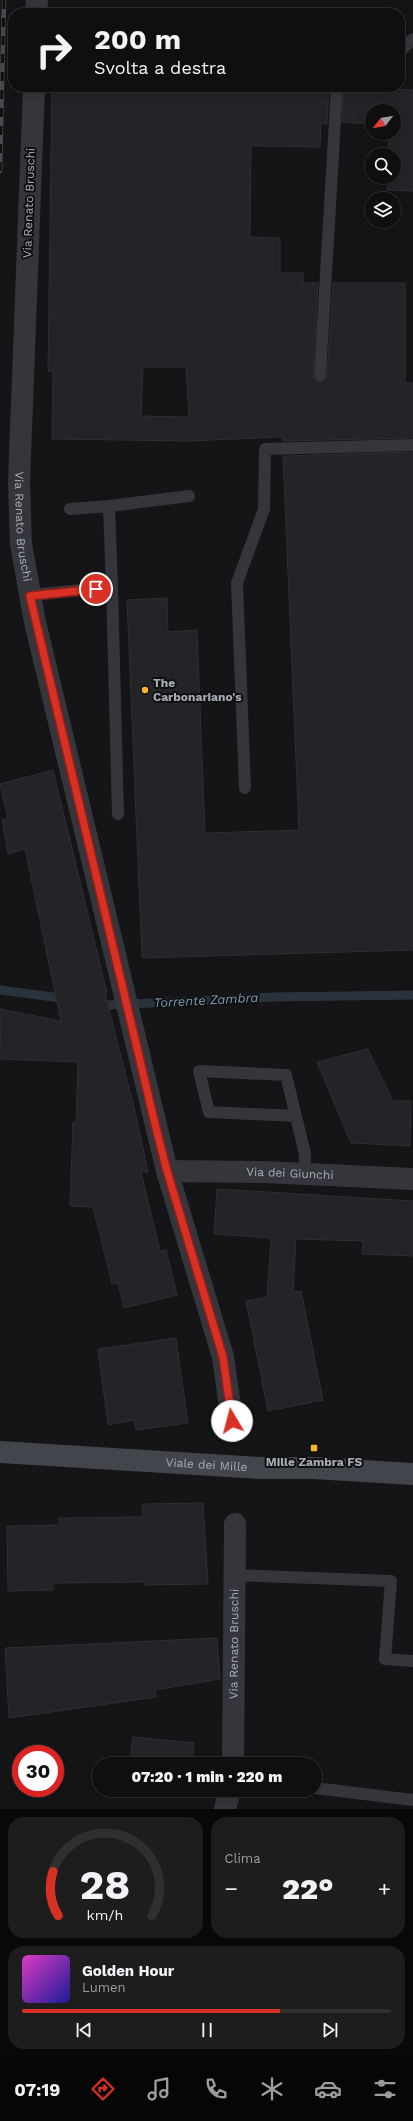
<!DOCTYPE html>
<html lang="it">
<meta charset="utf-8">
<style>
body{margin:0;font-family:"Work Sans",sans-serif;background:#1e1d1e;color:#f1f3f6;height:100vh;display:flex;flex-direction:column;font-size:15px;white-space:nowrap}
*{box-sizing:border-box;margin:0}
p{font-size:13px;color:#9c9c9f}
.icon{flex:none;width:22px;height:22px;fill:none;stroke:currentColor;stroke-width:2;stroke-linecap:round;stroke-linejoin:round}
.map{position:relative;height:1809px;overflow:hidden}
.details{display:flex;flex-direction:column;gap:8px;padding:8px;background:#090809;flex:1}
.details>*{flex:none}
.banner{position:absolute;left:8px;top:8px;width:397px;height:84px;border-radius:16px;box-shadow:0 2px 10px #0003,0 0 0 1px #302f30;background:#100f10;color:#f1f3f6;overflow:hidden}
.needle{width:26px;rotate:239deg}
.controls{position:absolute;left:365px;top:104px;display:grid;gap:8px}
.controls a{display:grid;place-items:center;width:36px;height:36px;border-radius:50%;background:#100f10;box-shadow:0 2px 10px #0003,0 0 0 1px #302f30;font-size:20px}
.speed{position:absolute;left:12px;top:1745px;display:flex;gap:8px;font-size:20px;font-weight:700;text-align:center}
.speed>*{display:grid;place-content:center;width:52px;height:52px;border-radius:50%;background:#100f10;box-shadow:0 2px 10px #0003,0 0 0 1px #302f30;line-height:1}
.speed .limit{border:6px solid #d22;background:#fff;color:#111}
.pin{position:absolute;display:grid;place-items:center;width:34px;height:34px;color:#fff;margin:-17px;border:2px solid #fff;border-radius:50%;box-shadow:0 1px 4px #0007}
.me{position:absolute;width:44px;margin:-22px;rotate:352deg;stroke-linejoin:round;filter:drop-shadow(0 0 3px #0008)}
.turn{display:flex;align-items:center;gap:14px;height:84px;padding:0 20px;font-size:18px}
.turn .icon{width:52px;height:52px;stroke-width:2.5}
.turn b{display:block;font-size:28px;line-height:34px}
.big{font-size:30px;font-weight:800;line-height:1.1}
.details .widget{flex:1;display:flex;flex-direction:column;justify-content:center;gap:6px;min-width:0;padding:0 14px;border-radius:16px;background:#1e1d1e}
.details .dial{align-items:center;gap:0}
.dial svg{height:104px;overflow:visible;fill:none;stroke:#302f30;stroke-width:7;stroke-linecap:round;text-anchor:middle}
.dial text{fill:#f1f3f6;stroke:none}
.song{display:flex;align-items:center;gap:12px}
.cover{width:48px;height:48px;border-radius:6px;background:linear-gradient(135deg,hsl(310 70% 55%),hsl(240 70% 35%))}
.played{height:4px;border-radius:2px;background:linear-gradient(90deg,#d93025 70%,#302f30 70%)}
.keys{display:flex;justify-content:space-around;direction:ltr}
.heat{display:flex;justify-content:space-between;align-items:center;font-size:22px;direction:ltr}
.details .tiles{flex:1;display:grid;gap:8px;grid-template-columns:1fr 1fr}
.widget:last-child{grid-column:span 2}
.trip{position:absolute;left:92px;top:1757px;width:230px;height:40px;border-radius:20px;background:#100f10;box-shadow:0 2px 10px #0003,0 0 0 1px #302f30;font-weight:800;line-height:40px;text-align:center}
.tabs{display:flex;height:64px;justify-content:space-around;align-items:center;background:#060606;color:#9c9c9f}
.tabs .icon{width:28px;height:28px}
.tabs .current{color:#d93025}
.tabs b{font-size:18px;color:#f1f3f6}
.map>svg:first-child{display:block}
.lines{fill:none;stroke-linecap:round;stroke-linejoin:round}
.stream{stroke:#2a333b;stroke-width:9}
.building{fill:#242428;stroke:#2e2e33;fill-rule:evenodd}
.lane{stroke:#35363c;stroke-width:12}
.street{stroke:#35363c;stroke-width:22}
.secondary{stroke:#43454c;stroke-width:22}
.rail-casing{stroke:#484a51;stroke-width:4.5}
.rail{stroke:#101011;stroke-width:3;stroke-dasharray:9;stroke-linecap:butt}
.route-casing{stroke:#8d1f18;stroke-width:10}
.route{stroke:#d93025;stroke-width:7}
.poi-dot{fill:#f9b42a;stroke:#101011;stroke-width:1.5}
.labels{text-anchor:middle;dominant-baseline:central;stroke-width:4;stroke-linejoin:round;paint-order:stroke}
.street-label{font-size:12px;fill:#a6abb7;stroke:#101011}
.poi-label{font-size:12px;font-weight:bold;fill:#a6abb7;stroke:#101011;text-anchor:start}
.water-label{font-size:13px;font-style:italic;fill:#7b99b4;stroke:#101011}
</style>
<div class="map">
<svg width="413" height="1809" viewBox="0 0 413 1809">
<rect width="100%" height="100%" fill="#151416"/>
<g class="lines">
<path class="stream" d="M 0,990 L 68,999
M 97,1003 L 109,1005 L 275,997 L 413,995"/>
</g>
<path class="building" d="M 52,87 L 329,87 L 327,124 L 321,124 L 320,147 L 251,146 L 250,237 L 280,238 L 280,273 L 303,273 L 303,283 L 318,283 L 313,375 L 314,379 L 319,382 L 324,381 L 327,375 L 333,283 L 405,283 L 405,383 L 413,383 L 413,438 L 283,441 L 282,437 L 189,441 L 52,439 L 53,371 L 48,371 ZM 143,367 L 186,367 L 189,417 L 141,416 Z
M 344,87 L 413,90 L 413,191 L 387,190 L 387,177 L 394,177 L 394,155 L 388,155 L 389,133 L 394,133 L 394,111 L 372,111 L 372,124 L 342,122 Z
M 413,452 L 413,950 L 142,958 L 127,600 L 167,598 L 168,632 L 197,630 L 205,833 L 299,830 L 283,456 Z
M 53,770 L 107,993 L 105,993 L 134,1107 L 148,1172 L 141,1172 L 160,1251 L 166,1250 L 177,1295 L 124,1308 L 118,1283 L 112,1284 L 93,1207 L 70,1206 L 73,1122 L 76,1122 L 78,1062 L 1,1059 L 0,1009 L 61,1021 L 25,849 L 8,854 L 2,819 L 8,819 L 0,784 Z
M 368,1049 L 393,1101 L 411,1101 L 410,1146 L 351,1143 L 317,1062 Z
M 217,1189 L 413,1201 L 413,1256 L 362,1254 L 363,1241 L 296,1239 L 293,1292 L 301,1291 L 323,1400 L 268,1411 L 246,1301 L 267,1297 L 271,1238 L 214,1234 Z
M 176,1338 L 188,1423 L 136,1430 L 134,1420 L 108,1425 L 98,1349 Z
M 203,1503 L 208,1584 L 145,1585 L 145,1582 L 53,1583 L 53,1590 L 8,1591 L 7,1526 L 59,1525 L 59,1518 L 143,1517 L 142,1504 Z
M 217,1638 L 220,1679 L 155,1690 L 156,1697 L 9,1718 L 5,1648 Z
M 133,1737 L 194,1743 L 192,1764 L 130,1764 Z"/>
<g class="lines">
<path class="lane" d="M 400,51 L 413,39
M 320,375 L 337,87
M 70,509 L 109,506
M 112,587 L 109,506 L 189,496
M 30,595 L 112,587 L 118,814
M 245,788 L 237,583 L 264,509 L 265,449 L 413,445
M 296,1116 L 209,1112 L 199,1071 L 286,1075 L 305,1154 L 304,1174
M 235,1575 L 391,1581 L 385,1659 L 413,1661
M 315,1788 L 413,1800"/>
<g class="street">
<path d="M 36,13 L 37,0"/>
<path id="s1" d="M 34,87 L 19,482 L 21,544 L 35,622 L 167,1171 L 223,1357 L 232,1421"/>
<path id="s2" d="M 167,1171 L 264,1172 L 413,1179"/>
<path id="s3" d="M 233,1764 L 235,1524"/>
<path d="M 225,1809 L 230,1790"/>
</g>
<path class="secondary" id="s4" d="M 0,1452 L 260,1468 L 314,1468 L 413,1474"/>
<defs>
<path id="rail" d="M 0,171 L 4,0"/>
</defs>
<use href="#rail" class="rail-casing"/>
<use href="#rail" class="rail"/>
</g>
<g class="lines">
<defs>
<path id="route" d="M 96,589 L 30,596 L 155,1124 L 167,1171 L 223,1357 L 232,1421"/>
</defs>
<use href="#route" class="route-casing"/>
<use href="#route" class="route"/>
</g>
<g class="poi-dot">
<circle cx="145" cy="690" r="4"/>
<rect x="310" y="1444" width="8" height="8" rx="2"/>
</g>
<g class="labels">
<g class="street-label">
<text transform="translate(29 203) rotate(-88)">Via Renato Bruschi</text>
<text stroke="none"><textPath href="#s1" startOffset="440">Via Renato Bruschi</textPath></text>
<text stroke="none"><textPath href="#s2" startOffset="123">Via dei Giunchi</textPath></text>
<text stroke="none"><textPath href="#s4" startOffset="207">Viale dei Mille</textPath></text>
<text stroke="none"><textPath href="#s3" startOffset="120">Via Renato Bruschi</textPath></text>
</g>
<g class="poi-label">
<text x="153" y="683">The<tspan x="153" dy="14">Carbonariano's</tspan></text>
<text x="314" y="1462" text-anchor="middle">Mille Zambra FS</text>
</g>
<g class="water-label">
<text transform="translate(206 1000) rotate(-3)">Torrente Zambra</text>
</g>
</g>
</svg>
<div class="controls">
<a><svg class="needle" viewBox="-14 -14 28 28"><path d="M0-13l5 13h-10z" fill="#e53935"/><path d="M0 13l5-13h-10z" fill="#9c9c9f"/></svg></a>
<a><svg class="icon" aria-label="search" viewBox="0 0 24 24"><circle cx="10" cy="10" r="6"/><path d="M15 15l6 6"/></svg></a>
<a><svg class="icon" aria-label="layers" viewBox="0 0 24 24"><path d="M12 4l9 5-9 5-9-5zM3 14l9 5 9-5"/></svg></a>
</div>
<div class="speed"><div class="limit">30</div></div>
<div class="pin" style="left:96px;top:589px;background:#d93025"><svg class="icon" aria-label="arrive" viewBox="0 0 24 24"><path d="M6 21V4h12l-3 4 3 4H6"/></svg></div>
<svg class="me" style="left:232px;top:1421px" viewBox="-20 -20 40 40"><circle r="19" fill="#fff"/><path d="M0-13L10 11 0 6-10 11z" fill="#d93025"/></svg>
<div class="trip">07:20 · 1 min · 220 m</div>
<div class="banner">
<div class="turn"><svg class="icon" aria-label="right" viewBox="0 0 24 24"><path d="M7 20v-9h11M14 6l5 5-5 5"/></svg><div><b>200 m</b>Svolta a destra</div></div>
</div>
</div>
<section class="details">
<div class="tiles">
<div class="widget dial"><svg viewBox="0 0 100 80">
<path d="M14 69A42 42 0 1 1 86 69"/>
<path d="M14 69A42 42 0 0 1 10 35" stroke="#d93025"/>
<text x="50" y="56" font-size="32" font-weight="700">28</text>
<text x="50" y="72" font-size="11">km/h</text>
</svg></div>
<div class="widget"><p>Clima</p>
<div class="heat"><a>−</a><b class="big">22°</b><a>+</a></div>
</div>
<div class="widget">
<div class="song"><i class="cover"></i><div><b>Golden Hour</b><p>Lumen</p></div></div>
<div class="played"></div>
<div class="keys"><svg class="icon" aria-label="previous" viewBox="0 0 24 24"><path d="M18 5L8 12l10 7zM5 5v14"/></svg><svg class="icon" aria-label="pause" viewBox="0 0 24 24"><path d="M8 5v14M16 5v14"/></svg><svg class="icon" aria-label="next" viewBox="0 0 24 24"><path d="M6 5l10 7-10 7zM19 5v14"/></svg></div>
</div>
</div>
</section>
<nav class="tabs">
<b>07:19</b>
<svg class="icon current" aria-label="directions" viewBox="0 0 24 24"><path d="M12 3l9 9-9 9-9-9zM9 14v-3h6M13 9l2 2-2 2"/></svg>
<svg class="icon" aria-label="music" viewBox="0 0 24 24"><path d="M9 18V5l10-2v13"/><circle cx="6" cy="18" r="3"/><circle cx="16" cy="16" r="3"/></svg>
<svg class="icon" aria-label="phone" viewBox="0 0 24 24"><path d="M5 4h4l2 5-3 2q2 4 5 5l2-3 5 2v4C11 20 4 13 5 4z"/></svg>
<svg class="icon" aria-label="climate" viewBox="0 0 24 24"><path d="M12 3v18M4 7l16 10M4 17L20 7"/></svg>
<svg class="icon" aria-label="car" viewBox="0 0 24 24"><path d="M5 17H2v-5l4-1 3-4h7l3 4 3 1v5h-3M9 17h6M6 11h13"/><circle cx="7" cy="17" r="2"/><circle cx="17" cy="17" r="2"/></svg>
<svg class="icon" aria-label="filters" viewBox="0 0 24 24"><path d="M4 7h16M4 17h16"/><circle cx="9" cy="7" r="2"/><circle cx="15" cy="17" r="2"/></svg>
</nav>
